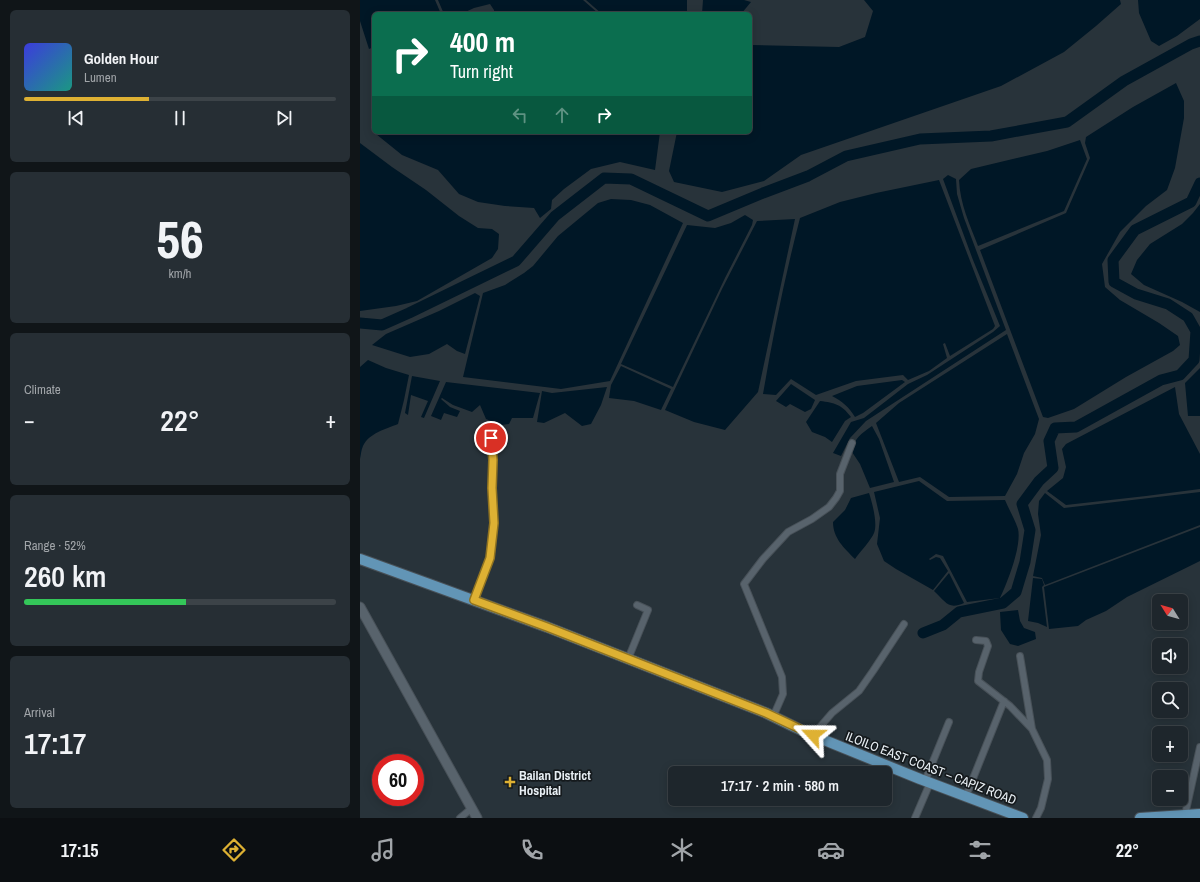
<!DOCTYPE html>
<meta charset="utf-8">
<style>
body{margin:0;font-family:"Archivo Narrow",sans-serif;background:#262e34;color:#f1f3f6;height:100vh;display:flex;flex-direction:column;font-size:15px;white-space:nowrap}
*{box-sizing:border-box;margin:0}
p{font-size:13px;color:#a1a5a9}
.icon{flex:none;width:22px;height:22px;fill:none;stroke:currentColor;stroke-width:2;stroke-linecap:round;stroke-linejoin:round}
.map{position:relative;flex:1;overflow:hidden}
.details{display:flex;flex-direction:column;gap:10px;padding:10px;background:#101518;width:360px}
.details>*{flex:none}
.banner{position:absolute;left:12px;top:12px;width:380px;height:122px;border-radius:6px;box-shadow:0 2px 10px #0003,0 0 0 1px #3c4348;background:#0b6e4f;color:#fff;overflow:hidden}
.needle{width:26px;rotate:307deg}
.controls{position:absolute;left:792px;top:594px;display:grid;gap:8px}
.controls a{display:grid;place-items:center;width:36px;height:36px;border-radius:6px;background:#1e262c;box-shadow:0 2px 10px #0003,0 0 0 1px #3c4348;font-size:20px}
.speed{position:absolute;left:12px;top:754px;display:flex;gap:8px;font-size:20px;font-weight:700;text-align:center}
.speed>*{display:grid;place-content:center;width:52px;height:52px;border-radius:50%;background:#1e262c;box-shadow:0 2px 10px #0003,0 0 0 1px #3c4348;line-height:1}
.speed .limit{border:6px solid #d22;background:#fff;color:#111}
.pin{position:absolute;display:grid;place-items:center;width:34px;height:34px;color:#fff;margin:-17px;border:2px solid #fff;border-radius:50%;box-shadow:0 1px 4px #0007}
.me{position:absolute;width:44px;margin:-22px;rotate:294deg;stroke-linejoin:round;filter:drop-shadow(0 0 3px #0008)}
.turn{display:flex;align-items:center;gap:14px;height:84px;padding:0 12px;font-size:18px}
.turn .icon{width:52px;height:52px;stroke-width:2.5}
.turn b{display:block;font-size:28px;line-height:34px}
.lanes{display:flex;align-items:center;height:38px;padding:0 12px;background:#0003;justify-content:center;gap:20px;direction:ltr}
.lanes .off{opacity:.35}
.big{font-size:30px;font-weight:600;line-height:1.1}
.details .card{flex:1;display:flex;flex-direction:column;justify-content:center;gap:6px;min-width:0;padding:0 14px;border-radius:6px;background:#262e34}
.details .dial{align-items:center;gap:0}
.dial b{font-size:52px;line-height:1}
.song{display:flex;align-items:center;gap:12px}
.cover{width:48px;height:48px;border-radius:6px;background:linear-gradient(135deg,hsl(240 70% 55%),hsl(170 70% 35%))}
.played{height:4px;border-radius:2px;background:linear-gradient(90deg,#deb133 40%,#3c4348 40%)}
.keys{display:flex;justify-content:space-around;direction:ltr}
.heat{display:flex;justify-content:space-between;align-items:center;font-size:22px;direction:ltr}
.charge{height:6px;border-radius:3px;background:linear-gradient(90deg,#34c759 52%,#3c4348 0)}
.trip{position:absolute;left:308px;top:766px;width:224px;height:40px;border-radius:6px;background:#1e262c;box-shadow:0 2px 10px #0003,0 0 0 1px #3c4348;font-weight:600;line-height:40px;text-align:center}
.dock{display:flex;height:64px;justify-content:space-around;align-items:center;background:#0c0f12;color:#a1a5a9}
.dock .icon{width:28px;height:28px}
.dock .on{color:#deb133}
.dock b{font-size:18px;color:#f1f3f6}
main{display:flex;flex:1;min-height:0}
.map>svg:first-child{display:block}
.water{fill:#001726}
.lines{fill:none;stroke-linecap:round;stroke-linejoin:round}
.river{stroke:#001726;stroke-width:11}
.street-casing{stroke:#485158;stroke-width:8}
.secondary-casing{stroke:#485158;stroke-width:11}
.primary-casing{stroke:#485158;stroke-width:12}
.street{stroke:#58636c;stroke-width:6}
.secondary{stroke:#58636c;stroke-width:9}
.primary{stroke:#6295b6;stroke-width:10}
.route-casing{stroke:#907321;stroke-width:10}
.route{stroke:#deb133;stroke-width:7}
.poi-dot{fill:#deb133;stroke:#151a1d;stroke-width:1.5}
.labels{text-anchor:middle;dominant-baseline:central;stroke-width:3.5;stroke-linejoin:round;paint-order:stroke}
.street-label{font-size:13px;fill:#e8eff4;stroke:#151a1d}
.poi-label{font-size:13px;font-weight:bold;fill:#e8eff4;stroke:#151a1d;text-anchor:start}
</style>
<main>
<section class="details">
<div class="card">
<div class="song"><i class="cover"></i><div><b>Golden Hour</b><p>Lumen</p></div></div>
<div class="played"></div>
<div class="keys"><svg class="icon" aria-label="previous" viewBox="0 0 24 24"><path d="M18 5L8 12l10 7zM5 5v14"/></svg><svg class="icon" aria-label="pause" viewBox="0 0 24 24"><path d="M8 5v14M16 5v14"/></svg><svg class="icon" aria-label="next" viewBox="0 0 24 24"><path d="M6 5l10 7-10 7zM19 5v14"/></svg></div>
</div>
<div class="card dial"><b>56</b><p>km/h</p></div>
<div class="card"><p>Climate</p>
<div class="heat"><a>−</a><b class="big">22°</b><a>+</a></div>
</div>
<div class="card"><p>Range · 52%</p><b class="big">260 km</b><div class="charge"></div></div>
<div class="card"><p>Arrival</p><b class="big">17:17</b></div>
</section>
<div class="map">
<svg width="840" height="818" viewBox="0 0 840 818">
<rect width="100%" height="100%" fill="#28333a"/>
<path class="water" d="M 0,0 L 75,0 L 81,14 L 14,14 L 14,47 L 9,49 L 0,21 Z
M 78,0 L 223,0 L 239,14 L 134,14 L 134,10 L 130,4 L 114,8 L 101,14 L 84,14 Z
M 226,0 L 327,0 L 327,14 L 242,14 Z
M 343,0 L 384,0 L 391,2 L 381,14 L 342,14 Z
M 504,0 L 760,0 L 761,4 L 736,26 L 704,52 L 641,86 L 441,155 L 404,181 L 362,192 L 314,182 L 309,171 L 317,132 L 390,132 L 390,45 L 479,47 L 505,37 L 513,11 Z
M 778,0 L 840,0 L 840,19 L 817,36 L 799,46 L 791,41 L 779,13 Z
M 816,83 L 824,101 L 824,118 L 815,168 L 807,190 L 786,206 L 760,232 L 742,264 L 745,287 L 760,300 L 799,323 L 818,336 L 820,345 L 813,351 L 766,377 L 714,409 L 688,418 L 683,417 L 620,250 L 706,213 L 730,158 L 725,143 L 726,137 L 773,107 Z
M 17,132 L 300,132 L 295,170 L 260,162 L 231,169 L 204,189 L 192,200 L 191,209 L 180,218 L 174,208 L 145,206 L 118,202 L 99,194 L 78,170 L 42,155 L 16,134 Z
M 720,140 L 727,159 L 704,211 L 618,246 C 610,225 600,204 599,180 L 611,169 L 687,151 Z
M 0,143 L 32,167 L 66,190 L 99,216 L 118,228 L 132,229 L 139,234 L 138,249 L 132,258 L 57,301 L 36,306 L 0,311 Z
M 588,175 L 596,179 L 597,194 L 604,218 L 646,330 L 506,421 L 490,438 L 481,456 L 473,453 L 491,422 L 504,418 L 548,384 L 567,375 L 633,332 L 640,326 L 613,260 L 583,179 Z
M 579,180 L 635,326 L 633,329 L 590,356 L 585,343 L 583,344 L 587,358 L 569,371 L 548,380 L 543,375 L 496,381 L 456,395 L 431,379 L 416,395 L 403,394 C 413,335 425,276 440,218 L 480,202 L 516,193 Z
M 251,199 L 271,200 L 290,205 L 323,223 L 250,381 L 201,389 L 103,377 L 123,293 L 145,285 L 164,273 L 173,266 L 198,236 L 238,203 Z
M 840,204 L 840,312 L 822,302 L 784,285 L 771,274 L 777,260 L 790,244 L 822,224 L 833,213 Z
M 385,215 L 393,220 L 392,225 L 365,278 L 313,387 L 261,364 L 327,225 L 355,228 L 371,223 Z
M 435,219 L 398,392 L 365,430 L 334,422 L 305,410 L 362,289 L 397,221 Z
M 115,293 L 120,296 L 105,354 L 97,351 L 87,344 L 69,354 L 50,357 L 12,345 L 26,334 L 79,311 Z
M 647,334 L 679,419 L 675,434 L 664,453 L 657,474 L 645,496 L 589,497 L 560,477 L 539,482 L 516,423 L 539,403 Z
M 8,360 L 26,368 L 49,375 L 44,400 L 38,424 C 26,429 9,433 3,446 C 1,450 1,455 0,459 L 0,367 Z
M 261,366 L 311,389 L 301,410 L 274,401 L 249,398 L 251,385 Z
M 840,368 L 840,416 L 828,416 L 825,383 Z
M 52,376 L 80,381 L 64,418 L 61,417 L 68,401 L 51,395 L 48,415 L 45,413 Z
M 542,380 L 545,382 L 503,413 L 495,417 C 489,407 482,401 472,396 L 497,386 Z
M 86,382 L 180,393 L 173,418 L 152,418 L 149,424 L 141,425 L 126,419 L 120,405 L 112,412 L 93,405 L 82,398 L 81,399 L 90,407 L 100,411 L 97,417 L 84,413 L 81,420 L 71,416 Z
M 431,384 L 455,400 L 451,409 L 445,412 L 430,404 L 426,407 L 416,401 Z
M 247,387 L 241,405 L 231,424 L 222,426 L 205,413 L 184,423 L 177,422 L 182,391 L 192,393 Z
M 815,387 L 819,414 L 840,454 L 840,489 L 786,496 L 706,505 L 687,491 L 703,478 L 706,467 L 702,449 L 706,444 Z
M 460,401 C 475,403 481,404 491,417 L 485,421 L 472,442 L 465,437 L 452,432 L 446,422 Z
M 512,426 L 519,439 L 534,482 L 510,488 L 500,464 L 492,452 C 494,438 501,434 512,426 Z
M 559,481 L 587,501 L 645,500 C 649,510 655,519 658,529 C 662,546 647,583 640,598 L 607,602 L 583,556 L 576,554 L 569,559 L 570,560 L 576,557 L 580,558 L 588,571 L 573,590 L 536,569 L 524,561 L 517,544 L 520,518 L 514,492 Z
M 840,492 L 840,525 L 685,585 L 682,578 L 673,576 L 681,535 L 678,514 L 679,501 L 685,493 L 704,508 Z
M 509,493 C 512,502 518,524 514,533 C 512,539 500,552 495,559 C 484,548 473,538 473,522 L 485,510 L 491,498 Z
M 840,527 L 840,561 L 767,597 L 746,611 L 726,620 L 718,626 L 689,629 L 684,587 Z
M 589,573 L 604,603 C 588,610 586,602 574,591 Z
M 673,578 L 682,579 L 684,585 L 682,587 L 687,627 L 678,623 L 668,621 Z
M 658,610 L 660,621 L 664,628 L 675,632 L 676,639 L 658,646 L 650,644 L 641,630 L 640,612 Z"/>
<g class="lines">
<path class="river" d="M 0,323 L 22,325 L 49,313 L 156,261 L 195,216 L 244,178 L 271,179 L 348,216 L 403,193 L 448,176 L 486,156 L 560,139 L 631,136 L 707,122 L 764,81 L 831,44 L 840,41
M 563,633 L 583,625 L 599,612 L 643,603 L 656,592 L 665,562 L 670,530 L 662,504 L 679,481 L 693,468 L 689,441 L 695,428 L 716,427 L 801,380 L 820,375 L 834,360 L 836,331 L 828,317 L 808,304 L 776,294 L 754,282 L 753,260 L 775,230 L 831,202 L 840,183"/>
<defs>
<path id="street" d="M 114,600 L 130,558 L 134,523 L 132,488 L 133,460 L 131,438
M 616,640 L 626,641 L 628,646 L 619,672 L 618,681 L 650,706 L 672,729
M 660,656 L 672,729 L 687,760 L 688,779 L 681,808 L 676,818
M 268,659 L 288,610 L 277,605
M 413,717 L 423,694 L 422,677 L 384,584 L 403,559 L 428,532 L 452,519 L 469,507 L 476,498 L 480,491 L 480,474 L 492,443
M 453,735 L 472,713 L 499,691 L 513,671 L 544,624
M 565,781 L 589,722
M 606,796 L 644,701
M 825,815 L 840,747
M 100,818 L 112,808
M 555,818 L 570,783"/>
<path id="secondary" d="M 0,607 L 117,818"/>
<path id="primary" d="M 0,559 L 69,584 L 187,627 L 406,713 L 447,733 L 560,779 L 663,818
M 780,818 L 840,814"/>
</defs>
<use href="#street" class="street-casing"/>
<use href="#secondary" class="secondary-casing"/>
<use href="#primary" class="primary-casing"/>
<use href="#street" class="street"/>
<use href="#secondary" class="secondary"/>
<use href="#primary" class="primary"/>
</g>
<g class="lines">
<defs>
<path id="route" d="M 131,438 L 133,460 L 132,488 L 134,523 L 130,558 L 114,600 L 187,627 L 406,713 L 453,735"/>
</defs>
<use href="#route" class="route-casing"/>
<use href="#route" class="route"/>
</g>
<path class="poi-dot" d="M148 776h4v4h4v4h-4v4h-4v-4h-4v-4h4z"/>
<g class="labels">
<g class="street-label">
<text transform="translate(571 768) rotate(21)">ILOILO EAST COAST – CAPIZ ROAD</text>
</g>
<g class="poi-label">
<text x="159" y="775">Bailan District<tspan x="159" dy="15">Hospital</tspan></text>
</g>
</g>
</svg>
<div class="controls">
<a><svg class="needle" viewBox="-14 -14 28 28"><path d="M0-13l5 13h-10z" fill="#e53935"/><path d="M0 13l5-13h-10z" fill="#a1a5a9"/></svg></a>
<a><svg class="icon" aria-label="sound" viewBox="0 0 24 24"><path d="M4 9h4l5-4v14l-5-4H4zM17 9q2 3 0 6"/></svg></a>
<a><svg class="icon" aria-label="search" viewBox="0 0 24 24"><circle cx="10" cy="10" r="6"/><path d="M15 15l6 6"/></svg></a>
<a>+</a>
<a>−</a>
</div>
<div class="speed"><div class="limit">60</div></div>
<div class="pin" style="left:131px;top:438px;background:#d93025"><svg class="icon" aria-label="arrive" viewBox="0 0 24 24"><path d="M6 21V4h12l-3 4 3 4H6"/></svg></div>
<svg class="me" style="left:453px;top:735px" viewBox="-20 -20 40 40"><path d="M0-17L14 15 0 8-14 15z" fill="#deb133" stroke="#fff" stroke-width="4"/></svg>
<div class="trip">17:17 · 2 min · 580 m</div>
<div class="banner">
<div class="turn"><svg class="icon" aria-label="right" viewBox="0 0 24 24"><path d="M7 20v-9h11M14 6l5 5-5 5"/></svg><div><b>400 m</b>Turn right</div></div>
<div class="lanes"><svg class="icon off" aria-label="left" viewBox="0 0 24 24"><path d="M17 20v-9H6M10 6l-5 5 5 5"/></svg><svg class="icon off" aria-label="ahead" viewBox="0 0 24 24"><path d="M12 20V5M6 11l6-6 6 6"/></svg><svg class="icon" aria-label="right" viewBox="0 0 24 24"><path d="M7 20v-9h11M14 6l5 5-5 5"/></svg></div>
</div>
</div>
</main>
<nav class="dock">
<b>17:15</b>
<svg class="icon on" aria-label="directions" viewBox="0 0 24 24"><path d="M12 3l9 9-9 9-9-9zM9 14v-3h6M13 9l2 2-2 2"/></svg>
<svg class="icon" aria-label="music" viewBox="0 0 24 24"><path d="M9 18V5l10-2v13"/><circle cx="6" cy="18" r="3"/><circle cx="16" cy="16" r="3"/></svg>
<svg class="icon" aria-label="phone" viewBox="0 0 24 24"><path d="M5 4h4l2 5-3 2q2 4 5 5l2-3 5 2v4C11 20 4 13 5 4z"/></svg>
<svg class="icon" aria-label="climate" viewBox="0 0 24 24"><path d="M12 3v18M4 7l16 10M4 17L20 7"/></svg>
<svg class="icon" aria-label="car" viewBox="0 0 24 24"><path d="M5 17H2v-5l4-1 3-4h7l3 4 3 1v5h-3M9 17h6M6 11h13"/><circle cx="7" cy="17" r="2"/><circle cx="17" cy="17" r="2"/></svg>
<svg class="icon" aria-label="filters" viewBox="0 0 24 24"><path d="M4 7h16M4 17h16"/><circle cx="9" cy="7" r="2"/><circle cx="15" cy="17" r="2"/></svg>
<b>22°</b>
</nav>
